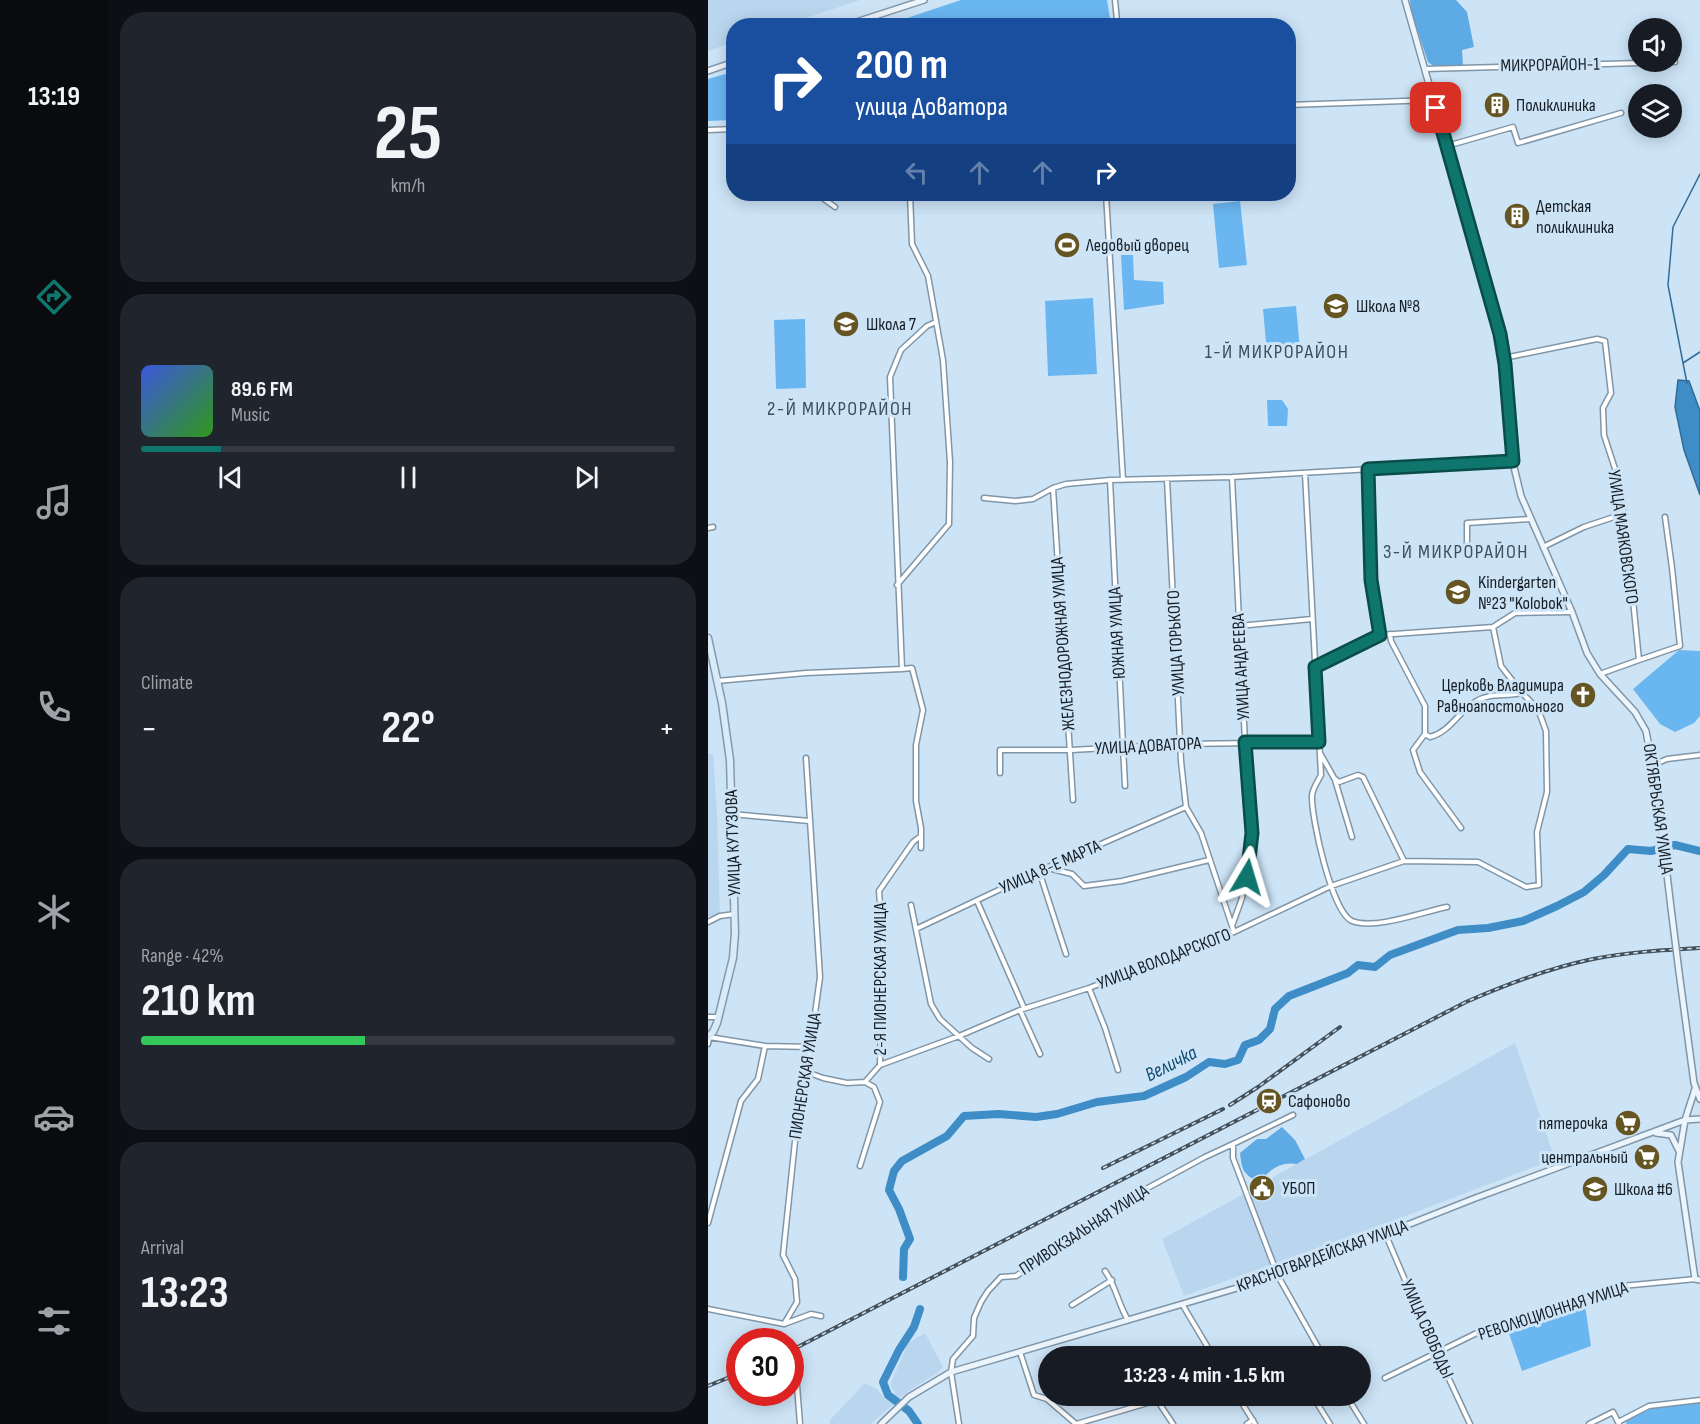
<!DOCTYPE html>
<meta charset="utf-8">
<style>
body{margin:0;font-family:"Sofia Sans Condensed",sans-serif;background:#20242c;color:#f1f3f6;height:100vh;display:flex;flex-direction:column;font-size:22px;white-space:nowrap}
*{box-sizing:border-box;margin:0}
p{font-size:20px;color:#9ea1a6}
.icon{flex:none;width:33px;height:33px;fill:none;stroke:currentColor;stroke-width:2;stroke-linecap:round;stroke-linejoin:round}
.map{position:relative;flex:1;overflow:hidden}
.drawer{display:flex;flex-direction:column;gap:12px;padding:12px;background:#0d0f14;width:600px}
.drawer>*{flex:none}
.top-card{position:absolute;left:18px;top:18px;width:570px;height:183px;border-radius:24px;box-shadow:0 3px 15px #0003;background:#1a4fa0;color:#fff;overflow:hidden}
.controls{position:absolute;left:920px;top:18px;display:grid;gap:12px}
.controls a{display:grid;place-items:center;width:54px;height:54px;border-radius:50%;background:#171b24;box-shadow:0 3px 15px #0003;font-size:30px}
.speed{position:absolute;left:18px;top:1328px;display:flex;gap:12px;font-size:30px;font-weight:700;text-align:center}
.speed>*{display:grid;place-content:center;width:78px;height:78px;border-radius:50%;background:#171b24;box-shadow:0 3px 15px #0003;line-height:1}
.speed .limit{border:9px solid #d22;background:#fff;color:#111}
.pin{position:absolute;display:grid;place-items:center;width:51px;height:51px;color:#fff;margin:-26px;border-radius:12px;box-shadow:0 3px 9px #0006}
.me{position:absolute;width:66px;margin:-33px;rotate:7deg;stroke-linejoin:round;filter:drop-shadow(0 0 4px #0008)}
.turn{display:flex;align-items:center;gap:21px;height:126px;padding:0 30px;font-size:27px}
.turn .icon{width:78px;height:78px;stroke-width:2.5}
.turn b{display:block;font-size:42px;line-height:51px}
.lanes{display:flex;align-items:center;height:57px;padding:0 30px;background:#0003;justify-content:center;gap:30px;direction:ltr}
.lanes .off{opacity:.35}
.big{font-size:45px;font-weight:700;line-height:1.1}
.drawer .widget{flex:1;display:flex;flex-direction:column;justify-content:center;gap:9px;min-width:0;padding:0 21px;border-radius:24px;background:#20242c}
.drawer .dial{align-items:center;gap:0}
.dial b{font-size:78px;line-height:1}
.song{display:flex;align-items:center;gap:18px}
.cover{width:72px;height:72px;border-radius:9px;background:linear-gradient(135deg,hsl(230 70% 55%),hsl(110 70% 35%))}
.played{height:6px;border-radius:3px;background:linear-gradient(90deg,#0f766e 15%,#363941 15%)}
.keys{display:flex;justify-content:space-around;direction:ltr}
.heat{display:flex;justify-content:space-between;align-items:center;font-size:33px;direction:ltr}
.charge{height:9px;border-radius:4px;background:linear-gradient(90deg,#34c759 42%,#363941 0)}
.trip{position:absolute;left:330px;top:1346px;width:333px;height:60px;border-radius:30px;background:#171b24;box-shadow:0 3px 15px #0003;font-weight:700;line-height:60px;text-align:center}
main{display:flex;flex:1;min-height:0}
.menu{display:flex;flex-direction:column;width:108px;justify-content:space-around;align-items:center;background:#090b0e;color:#9ea1a6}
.menu .icon{width:42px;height:42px}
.menu .selected{color:#0f766e}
.menu b{font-size:27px;color:#f1f3f6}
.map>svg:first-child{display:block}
.built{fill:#bad6ee}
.green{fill:#6ab6f1}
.forest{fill:#5daae5}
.water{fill:#3e8dc6;stroke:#326c96;stroke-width:1.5}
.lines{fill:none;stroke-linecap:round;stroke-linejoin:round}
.stream{stroke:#326c96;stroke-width:1.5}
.river{stroke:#3e8dc6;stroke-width:8}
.street-casing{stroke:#8096a7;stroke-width:7}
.secondary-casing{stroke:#8096a7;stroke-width:8}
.primary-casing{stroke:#849aac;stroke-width:9}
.street{stroke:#fff;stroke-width:4}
.secondary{stroke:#ecf4fc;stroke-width:5}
.primary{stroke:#d9eaf8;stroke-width:6}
.rail-casing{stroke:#44505a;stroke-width:4}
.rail{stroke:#cde4f7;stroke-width:1.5;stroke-dasharray:4.5;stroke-linecap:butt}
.secondary-bridge-casing{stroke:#8096a7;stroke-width:8;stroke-linecap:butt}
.secondary-bridge{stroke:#ecf4fc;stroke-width:5}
.route-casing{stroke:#0a4d48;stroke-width:15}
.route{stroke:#0f766e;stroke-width:10}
.labels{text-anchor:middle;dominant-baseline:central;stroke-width:6;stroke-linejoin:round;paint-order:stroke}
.street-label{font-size:18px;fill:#171f26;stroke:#cde4f7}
.poi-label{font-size:18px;fill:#171f26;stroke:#cde4f7;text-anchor:start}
.neighbourhood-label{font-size:20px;letter-spacing:1.5px;fill:#3c4f5f;stroke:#cde4f7}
.water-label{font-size:20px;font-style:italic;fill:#0f4a71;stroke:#cde4f7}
</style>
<main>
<nav class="menu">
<b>13:19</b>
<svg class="icon selected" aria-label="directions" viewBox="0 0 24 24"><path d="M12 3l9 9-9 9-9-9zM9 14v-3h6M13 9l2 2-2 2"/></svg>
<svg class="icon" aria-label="music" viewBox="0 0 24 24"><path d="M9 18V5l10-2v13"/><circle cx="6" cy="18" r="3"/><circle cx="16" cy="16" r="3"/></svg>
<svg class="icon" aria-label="phone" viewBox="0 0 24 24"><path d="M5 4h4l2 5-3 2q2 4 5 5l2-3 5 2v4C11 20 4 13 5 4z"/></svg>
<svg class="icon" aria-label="climate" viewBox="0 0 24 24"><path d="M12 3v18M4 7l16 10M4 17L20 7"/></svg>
<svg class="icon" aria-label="car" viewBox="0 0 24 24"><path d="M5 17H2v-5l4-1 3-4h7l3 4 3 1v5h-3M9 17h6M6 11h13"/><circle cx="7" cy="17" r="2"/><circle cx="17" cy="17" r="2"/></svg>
<svg class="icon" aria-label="filters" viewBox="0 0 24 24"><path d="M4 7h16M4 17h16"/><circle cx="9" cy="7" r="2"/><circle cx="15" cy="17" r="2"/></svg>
</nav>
<section class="drawer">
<div class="widget dial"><b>25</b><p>km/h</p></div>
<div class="widget">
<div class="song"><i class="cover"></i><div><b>89.6 FM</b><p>Music</p></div></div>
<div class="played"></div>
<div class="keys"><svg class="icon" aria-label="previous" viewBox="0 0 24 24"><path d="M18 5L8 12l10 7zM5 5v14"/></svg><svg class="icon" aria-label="pause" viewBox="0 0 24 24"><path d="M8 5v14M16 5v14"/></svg><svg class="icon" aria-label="next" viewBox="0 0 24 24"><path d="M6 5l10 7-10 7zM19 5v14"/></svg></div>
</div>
<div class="widget"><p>Climate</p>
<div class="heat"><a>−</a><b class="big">22°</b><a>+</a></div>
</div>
<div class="widget"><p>Range · 42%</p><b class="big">210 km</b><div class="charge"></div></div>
<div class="widget"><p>Arrival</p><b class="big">13:23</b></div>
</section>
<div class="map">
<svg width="992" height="1424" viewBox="0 0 992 1424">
<rect width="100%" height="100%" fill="#cde4f7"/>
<path class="built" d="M 0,0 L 152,0 L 76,25 L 26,26 L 25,42 L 0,51 Z
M 0,754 L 5,754 L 9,814 L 12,917 L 0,916 Z
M 807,1043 L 847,1159 L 687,1220 L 476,1296 L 454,1239 Z
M 217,1333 L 235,1367 L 230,1372 L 198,1393 L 163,1424 L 122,1424 L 122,1420 L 157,1383 L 169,1389 L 178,1400 L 187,1393 L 182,1385 L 200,1343 Z"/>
<path class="green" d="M 253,0 L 399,0 L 403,25 L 178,25 Z
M 25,72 L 25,120 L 0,121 L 0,79 Z
M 532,201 L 539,265 L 511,268 L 505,204 Z
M 413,255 L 425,255 L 426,280 L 455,282 L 456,304 L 416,310 Z
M 385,298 L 389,374 L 340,376 L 337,301 Z
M 588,306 L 592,350 L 559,353 L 555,309 Z
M 97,319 L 98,388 L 68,389 L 66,320 Z
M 559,400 L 574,400 L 580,409 L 579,426 L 560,426 Z
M 971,650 L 992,651 L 992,716 L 986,723 L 967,732 L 952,724 L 925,689 Z
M 877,1305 L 883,1346 L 814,1371 L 799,1328 Z
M 992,1402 L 992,1424 L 918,1424 L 919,1419 L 922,1417 L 948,1407 Z"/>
<path class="forest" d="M 702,0 L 748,0 L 759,12 L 766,47 L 754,50 L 755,65 L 727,67 L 720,62 L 703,11 Z
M 574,1127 L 587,1140 L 597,1159 L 589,1164 C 572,1161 561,1170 551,1183 C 535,1173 534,1171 532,1153 L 549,1139 L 558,1139 Z"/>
<path class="water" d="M 970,380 L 981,381 L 992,411 L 992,495 L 976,450 L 967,407 Z"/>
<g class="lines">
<path class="stream" d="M 975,363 L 960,285 L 965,227 L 992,174
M 979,383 L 975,363 L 992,352"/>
<path class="river" d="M 195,1277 L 196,1249 L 202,1239 L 191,1209 L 181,1190 L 186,1171 L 194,1161 L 239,1136 L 256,1116 L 291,1114 L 328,1117 L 349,1114 L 389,1102 L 436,1096 L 478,1077 L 501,1062 L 517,1064 L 530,1060 L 537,1045 L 551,1040 L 562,1029 L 567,1009 L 581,996 L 640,973 L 650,965 L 667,967 L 682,955 L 750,930 L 780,928 L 815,921 L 849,906 L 876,892 L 896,875 L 920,849 L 943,851 L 967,845 L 992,851
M 210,1424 L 201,1411 L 180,1395 L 175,1382 L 191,1350 L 206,1327 L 212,1309"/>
<defs>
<path id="street" d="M 407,0 L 409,21 L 412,25 L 474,22 L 475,26
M 717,69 L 967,62
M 580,105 L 725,100
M 0,130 L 26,129
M 739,146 L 805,127 L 810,143 L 913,113
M 109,194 L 127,207
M 398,194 L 415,480
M 796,358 L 889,339 L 897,341 L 903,393 L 895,408 L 896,435 L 911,481 L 920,550 L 931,660 L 892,674
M 660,469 L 663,580 L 672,635
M 597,473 L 613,775 C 610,781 604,789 604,796 C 603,817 624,913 644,921 C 668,930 714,912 739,907
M 459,479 L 473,761 L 478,807 L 493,833 L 526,932
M 402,480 L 417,786
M 345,488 L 365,800
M 276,498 L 307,501 L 325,499 L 345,488 L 358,484 L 402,480 L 524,477 L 805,461
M 0,528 L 5,527
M 759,547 L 759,523 L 822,519
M 835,547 L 876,527 L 915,514
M 189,585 L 241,524 L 242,462 L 235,360 L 220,276 L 204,244 L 202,194
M 531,626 L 604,619
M 682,634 L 683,641 L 717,706 L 717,734 L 705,750 L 712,772 L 753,828
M 931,660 L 972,646 L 964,568 L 957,517
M 607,667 L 672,635 L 785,627 L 807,613 L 864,612
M 194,669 L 204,668 L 215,710 L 208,745 L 208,801 L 213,828 L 213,848
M 9,681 L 98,673 L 194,669 L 182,377 L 193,350 L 219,326 L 228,322
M 717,734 L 722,737 C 742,732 750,712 767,702 C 782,692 797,697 813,693
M 612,753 L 626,778 L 631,782 L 650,775 L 655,777 L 696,861
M 945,765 L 959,759 L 992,755
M 292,773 L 292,750 L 363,750 L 474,744 L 611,742
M 627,780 L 644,837
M 24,814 L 101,821
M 340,868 L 364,874 L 376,886 L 414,881 L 501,860
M 331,871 L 358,954
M 269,901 L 316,1008
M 203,905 L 223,1004 L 232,1019 L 264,1048 L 281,1059
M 0,922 L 12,916 L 27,914
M 524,926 L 534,898 L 544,833 L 537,742 L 524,477
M 208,929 L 331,871 L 478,807
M 381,988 L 397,1028 L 410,1070
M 312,1010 L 332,1054
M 0,1017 L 10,1017
M 0,1044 L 1,1037 L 57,1046 L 103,1047
M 172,1065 L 175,942 L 171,891 L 205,842 L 213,836
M 99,1072 L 115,1078 L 139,1083 L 157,1082 L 166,1087 L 172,1102 L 152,1166
M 157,1082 L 172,1065 L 251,1036 L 312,1010 L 381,988 L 526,932 L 623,886 L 696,861 L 770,862 L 818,887 L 831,885 L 829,832 L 839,792 L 838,731 L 830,709 L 814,693 L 793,666 L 785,627
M 585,1115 L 525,1144 L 525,1158 L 570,1276 L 615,1356
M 0,1223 L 33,1101 L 50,1079 L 57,1046
M 677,1233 L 720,1334 L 762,1424
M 397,1271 C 408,1286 410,1304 420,1320
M 474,1304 L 505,1356
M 364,1305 L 404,1280
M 0,1309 L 76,1324 L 103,1314 L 113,1316
M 76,1324 L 89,1302 L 87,1279 L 75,1255 L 88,1132 L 99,1072 L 112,977 L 98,758
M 312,1352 L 326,1395 L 339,1399 L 368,1424 L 467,1395
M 88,1373 L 92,1424
M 677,1378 L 779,1328 L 914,1286 L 988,1279
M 529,1395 L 547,1424
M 604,1395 L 622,1424
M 638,1395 L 656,1424
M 449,1400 L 465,1424
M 910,1422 L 941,1406 L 992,1400
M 251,1424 L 243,1372 L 245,1359 L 265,1336 L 266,1318 L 273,1302 L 280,1291 L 293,1277 L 308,1276 L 436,1190 L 497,1157 L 525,1144
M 539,1424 L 545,1420
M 881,1424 L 905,1412 L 911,1424"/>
<path id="secondary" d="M 697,0 L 792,334 L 797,364 L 806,467 L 813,496 L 864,612 L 879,653 L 892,674 L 927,712 L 938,731 L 949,791 L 963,908
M 136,26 L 216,0
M 0,71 L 26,62
M 971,972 L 986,1083 L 992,1099
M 987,1089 L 977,1120 L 970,1162 L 987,1279 L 992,1280
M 948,1133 L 963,1135 L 971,1151
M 173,1424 L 201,1397 L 243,1372 L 570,1276 L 765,1199 L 977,1120 L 992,1119"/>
<path id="primary" d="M 0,638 L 14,703 L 22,760 L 27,933 L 25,958 L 9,1023 L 5,1032 L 0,1037"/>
</defs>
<use href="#street" class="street-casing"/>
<use href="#secondary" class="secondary-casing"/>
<use href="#primary" class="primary-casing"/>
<use href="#street" class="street"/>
<use href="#secondary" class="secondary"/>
<use href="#primary" class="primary"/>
<defs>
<path id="rail" d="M 522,1105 L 550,1087 L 632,1027
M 395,1168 L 515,1109
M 82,1351 L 758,1002 C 799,984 841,968 885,959 C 920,952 956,950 992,948
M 0,1386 L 32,1373"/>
</defs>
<use href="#rail" class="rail-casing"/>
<use href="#rail" class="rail"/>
<defs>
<path id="secondary-bridge" d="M 963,908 L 971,972"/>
</defs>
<use href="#secondary-bridge" class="secondary-bridge-casing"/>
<use href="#secondary-bridge" class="secondary-bridge"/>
</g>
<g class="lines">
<defs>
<path id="route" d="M 539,877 L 544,833 L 537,742 L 611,742 L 607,667 L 672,635 L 663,580 L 660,469 L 805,461 L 797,364 L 792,334 L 728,108"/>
</defs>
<use href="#route" class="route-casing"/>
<use href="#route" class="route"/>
</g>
<defs>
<symbol id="building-disc" viewBox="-11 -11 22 22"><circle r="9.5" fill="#645522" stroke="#cde4f7"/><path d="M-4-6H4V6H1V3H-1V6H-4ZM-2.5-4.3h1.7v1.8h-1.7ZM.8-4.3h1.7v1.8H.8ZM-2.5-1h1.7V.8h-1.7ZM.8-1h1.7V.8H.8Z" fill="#fff"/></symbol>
<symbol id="stadium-disc" viewBox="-11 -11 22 22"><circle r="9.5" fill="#645522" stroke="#cde4f7"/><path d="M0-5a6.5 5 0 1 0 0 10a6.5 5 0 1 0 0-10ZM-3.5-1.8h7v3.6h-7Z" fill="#fff"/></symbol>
<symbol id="school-disc" viewBox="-11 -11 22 22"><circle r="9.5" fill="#645522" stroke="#cde4f7"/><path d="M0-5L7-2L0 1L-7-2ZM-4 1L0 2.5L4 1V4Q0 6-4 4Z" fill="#fff"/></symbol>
<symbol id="church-disc" viewBox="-11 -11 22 22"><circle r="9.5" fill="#645522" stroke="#cde4f7"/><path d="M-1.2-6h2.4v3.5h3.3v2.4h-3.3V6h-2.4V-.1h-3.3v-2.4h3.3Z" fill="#fff"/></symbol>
<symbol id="station-disc" viewBox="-11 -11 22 22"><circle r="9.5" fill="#645522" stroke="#cde4f7"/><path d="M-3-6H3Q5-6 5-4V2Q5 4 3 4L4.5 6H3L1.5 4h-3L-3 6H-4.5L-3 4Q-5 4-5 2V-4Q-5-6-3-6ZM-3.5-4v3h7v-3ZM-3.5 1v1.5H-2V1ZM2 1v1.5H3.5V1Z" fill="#fff"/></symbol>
<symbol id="supermarket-disc" viewBox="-11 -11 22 22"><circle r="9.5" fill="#645522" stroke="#cde4f7"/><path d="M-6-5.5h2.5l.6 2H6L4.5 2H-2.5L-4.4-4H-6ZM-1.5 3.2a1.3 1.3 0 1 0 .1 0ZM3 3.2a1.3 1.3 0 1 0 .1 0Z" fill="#fff"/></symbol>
<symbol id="civic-disc" viewBox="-11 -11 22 22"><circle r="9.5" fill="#645522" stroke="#cde4f7"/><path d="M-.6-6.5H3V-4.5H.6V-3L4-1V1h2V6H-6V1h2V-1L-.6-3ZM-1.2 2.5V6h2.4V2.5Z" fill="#fff"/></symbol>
</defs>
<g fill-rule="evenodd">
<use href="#building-disc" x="774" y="90" width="30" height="30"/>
<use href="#building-disc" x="794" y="201" width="30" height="30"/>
<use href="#stadium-disc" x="344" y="230" width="30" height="30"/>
<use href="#school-disc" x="613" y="291" width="30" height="30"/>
<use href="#school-disc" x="123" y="309" width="30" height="30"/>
<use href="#school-disc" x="735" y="577" width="30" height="30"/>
<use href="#church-disc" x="860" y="680" width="30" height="30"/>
<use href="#station-disc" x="546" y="1086" width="30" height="30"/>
<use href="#supermarket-disc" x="905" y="1108" width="30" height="30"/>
<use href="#supermarket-disc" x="924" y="1142" width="30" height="30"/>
<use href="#civic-disc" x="539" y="1173" width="30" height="30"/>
<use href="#school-disc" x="872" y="1174" width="30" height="30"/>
</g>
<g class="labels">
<g class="street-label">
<text transform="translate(842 65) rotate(-1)">МИКРОРАЙОН-1</text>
<text transform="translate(915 537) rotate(82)">УЛИЦА МАЯКОВСКОГО</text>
<text transform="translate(409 633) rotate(-93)">ЮЖНАЯ УЛИЦА</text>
<text transform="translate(468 643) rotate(-93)">УЛИЦА ГОРЬКОГО</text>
<text transform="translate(355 644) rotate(-94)">ЖЕЛЕЗНОДОРОЖНАЯ УЛИЦА</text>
<text transform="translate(533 667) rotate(-93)">УЛИЦА АНДРЕЕВА</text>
<text transform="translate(440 746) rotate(-3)">УЛИЦА ДОВАТОРА</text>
<text transform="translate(950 809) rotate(82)">ОКТЯБРЬСКАЯ УЛИЦА</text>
<text transform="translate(25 843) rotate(-92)">УЛИЦА КУТУЗОВА</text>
<text transform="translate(342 867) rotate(-24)">УЛИЦА 8-Е МАРТА</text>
<text transform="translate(456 959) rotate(-21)">УЛИЦА ВОЛОДАРСКОГО</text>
<text transform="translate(172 979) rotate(-90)">2-Я ПИОНЕРСКАЯ УЛИЦА</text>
<text transform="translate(97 1076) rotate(-81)">ПИОНЕРСКАЯ УЛИЦА</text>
<text transform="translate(376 1230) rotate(-33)">ПРИВОКЗАЛЬНАЯ УЛИЦА</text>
<text transform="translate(614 1256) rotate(-20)">КРАСНОГВАРДЕЙСКАЯ УЛИЦА</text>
<text transform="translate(845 1311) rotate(-18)">РЕВОЛЮЦИОННАЯ УЛИЦА</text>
<text transform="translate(719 1329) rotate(66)">УЛИЦА СВОБОДЫ</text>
</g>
<g class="poi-label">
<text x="808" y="105">Поликлиника</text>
<text x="828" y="206">Детская<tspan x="828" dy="21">поликлиника</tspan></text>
<text x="378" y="245">Ледовый дворец</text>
<text x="648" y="306">Школа №8</text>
<text x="158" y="324">Школа 7</text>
<text x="770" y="582">Kindergarten<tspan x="770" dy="21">№23 "Kolobok"</tspan></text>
<text x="856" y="685" text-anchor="end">Церковь Владимира<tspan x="856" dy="21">Равноапостольного</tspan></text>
<text x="580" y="1101">Сафоново</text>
<text x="900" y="1123" text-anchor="end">пятерочка</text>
<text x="920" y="1157" text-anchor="end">центральный</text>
<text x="574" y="1188">УБОП</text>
<text x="906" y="1189">Школа #6</text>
</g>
<g class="neighbourhood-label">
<text x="569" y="352">1-Й МИКРОРАЙОН</text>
<text x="132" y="409">2-Й МИКРОРАЙОН</text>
<text x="748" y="552">3-Й МИКРОРАЙОН</text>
</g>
<g class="water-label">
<text transform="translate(463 1064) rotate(-27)">Величка</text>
</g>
</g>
</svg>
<div class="controls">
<a><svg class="icon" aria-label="sound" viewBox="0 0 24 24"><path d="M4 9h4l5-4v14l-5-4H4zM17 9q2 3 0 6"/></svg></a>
<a><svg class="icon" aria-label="layers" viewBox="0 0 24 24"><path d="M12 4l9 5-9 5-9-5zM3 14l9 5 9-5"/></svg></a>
</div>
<div class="speed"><div class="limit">30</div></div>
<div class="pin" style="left:728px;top:108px;background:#d93025"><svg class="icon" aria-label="arrive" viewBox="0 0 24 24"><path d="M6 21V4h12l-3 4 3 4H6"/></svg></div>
<svg class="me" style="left:539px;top:877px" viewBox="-20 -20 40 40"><path d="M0-17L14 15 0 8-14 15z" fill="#0f766e" stroke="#fff" stroke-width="4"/></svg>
<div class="trip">13:23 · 4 min · 1.5 km</div>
<div class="top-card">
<div class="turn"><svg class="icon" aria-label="right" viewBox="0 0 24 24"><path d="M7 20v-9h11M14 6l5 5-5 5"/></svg><div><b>200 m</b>улица Доватора</div></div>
<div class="lanes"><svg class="icon off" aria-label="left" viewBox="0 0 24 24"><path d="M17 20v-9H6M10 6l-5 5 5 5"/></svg><svg class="icon off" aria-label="ahead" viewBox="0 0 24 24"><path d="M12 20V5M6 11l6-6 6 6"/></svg><svg class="icon off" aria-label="ahead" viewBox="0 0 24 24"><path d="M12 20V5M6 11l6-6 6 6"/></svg><svg class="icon" aria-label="right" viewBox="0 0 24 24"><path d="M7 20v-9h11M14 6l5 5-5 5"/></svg></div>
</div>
</div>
</main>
